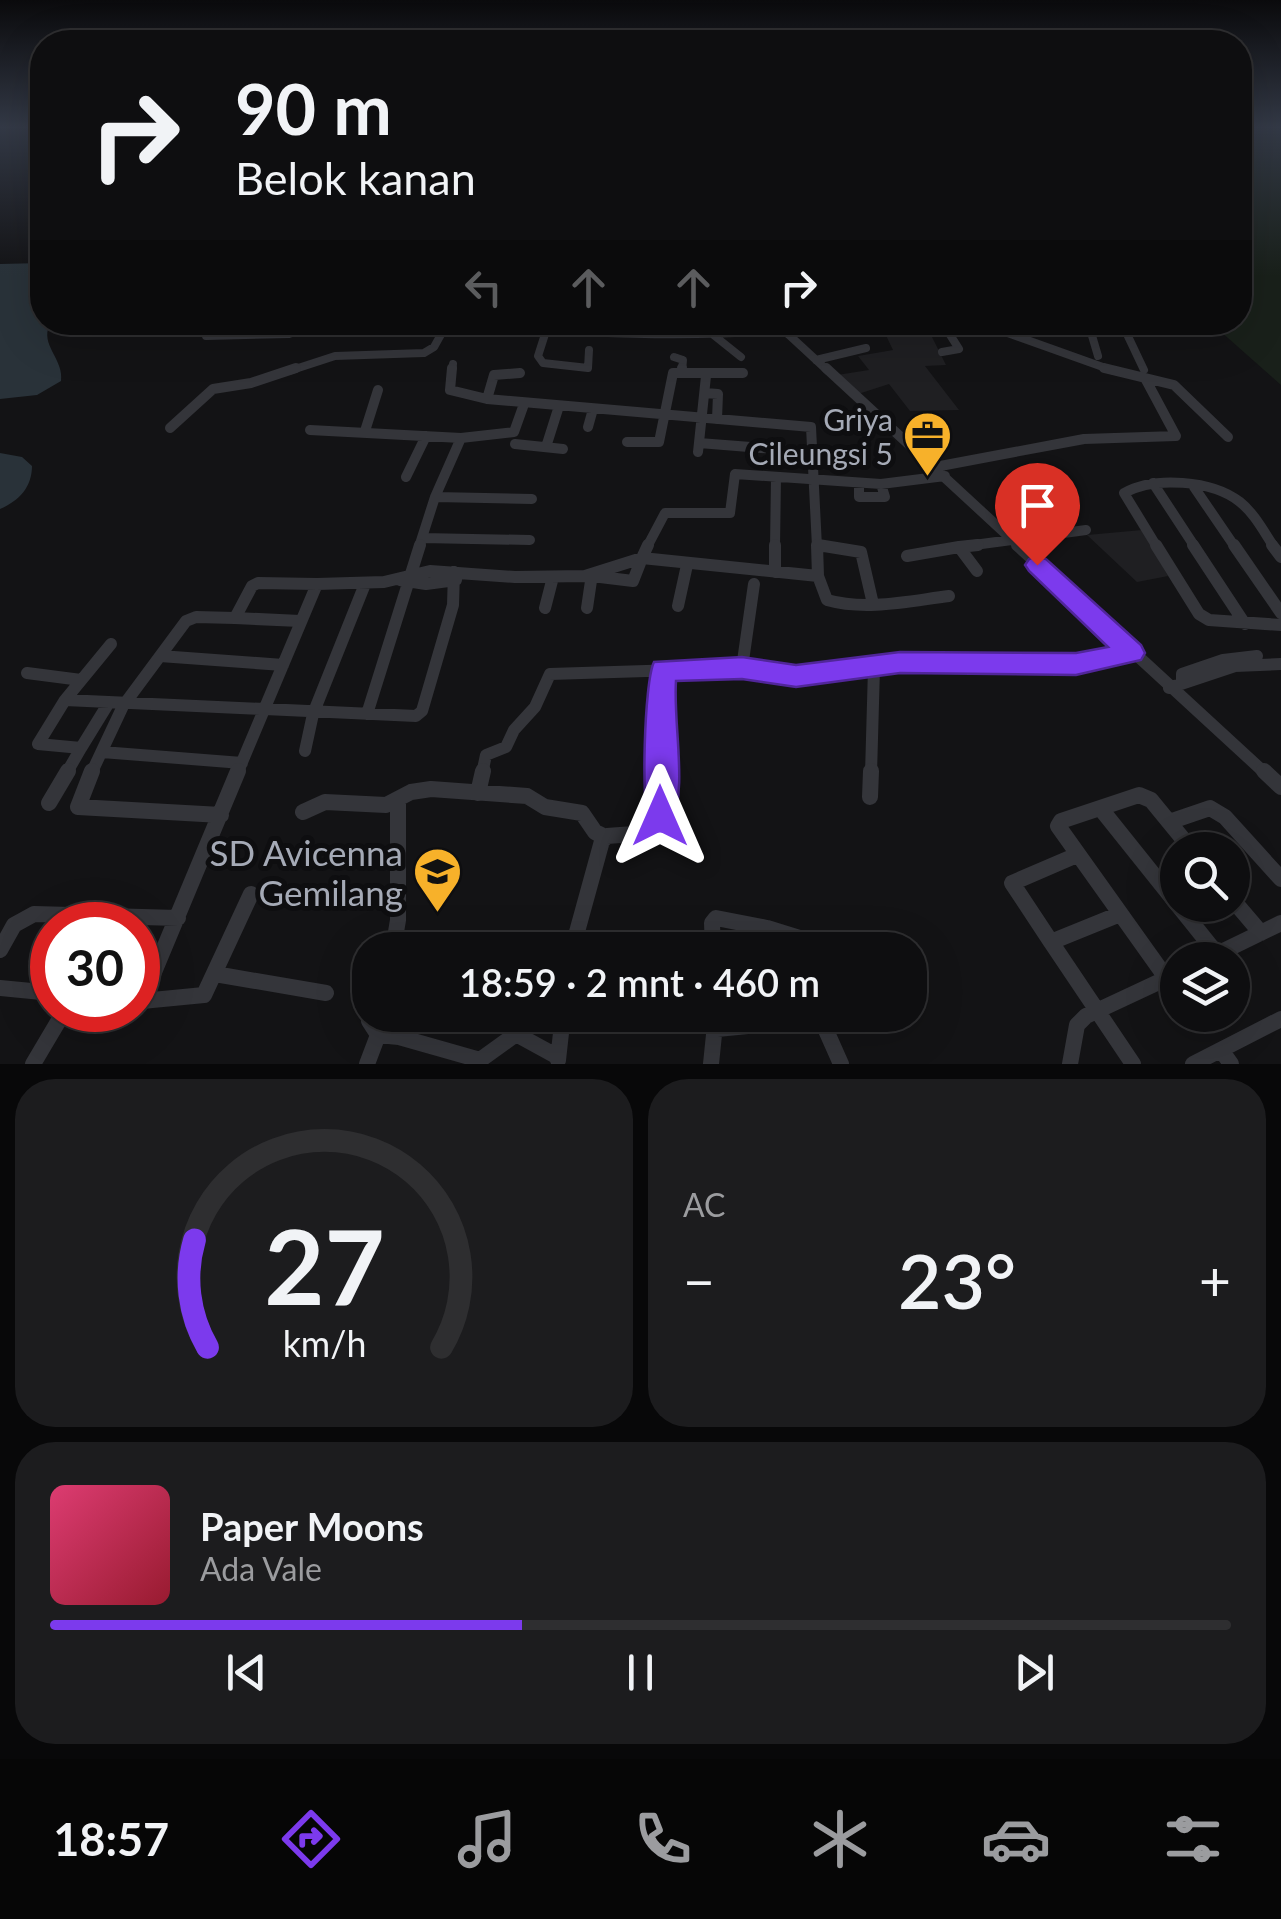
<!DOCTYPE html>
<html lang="id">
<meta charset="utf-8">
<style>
body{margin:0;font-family:Lato,sans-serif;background:#1c1c1e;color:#f1f3f6;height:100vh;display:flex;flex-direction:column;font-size:38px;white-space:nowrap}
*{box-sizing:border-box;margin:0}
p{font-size:32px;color:#9b9c9f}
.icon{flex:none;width:55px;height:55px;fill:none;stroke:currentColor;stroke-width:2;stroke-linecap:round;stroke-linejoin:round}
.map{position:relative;height:1064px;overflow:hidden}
.sheet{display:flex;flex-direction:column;gap:15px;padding:15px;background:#080809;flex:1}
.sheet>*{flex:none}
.guide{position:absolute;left:30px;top:30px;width:1222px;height:305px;border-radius:40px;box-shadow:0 10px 40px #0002,0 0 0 2px #2e2e30;background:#0e0e10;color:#f1f3f6;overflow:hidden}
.controls{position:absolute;left:1160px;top:832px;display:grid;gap:20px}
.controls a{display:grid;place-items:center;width:90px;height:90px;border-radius:50%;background:#0e0e10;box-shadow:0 10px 40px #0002,0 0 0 2px #2e2e30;font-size:50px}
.speed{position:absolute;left:30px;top:902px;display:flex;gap:20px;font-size:50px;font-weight:700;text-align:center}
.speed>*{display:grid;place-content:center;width:130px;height:130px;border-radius:50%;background:#0e0e10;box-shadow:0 10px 40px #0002,0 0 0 2px #2e2e30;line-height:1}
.speed .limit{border:15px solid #d22;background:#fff;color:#111}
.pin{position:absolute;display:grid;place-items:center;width:85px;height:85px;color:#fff;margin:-102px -42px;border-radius:50% 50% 50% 0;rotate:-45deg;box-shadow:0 0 10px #0007}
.pin .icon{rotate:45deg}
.me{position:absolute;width:110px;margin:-55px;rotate:0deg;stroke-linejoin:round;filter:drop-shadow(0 0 8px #0008)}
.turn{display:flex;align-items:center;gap:35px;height:210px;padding:0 40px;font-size:45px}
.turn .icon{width:130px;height:130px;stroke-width:2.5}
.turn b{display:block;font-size:70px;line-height:85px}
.lanes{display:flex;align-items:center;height:95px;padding:0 40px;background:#0003;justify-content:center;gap:50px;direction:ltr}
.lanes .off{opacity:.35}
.big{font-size:75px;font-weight:600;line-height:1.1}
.sheet .widget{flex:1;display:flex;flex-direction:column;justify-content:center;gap:15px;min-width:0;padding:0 35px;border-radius:40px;background:#1c1c1e}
.sheet .dial{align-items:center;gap:0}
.dial svg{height:260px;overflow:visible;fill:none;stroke:#2e2e30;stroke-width:7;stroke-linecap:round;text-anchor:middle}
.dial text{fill:#f1f3f6;stroke:none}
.song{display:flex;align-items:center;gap:30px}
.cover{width:120px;height:120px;border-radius:15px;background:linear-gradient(135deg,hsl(340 70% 55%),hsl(350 70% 35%))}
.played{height:10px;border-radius:5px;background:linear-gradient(90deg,#7c3aed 40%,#2e2e30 40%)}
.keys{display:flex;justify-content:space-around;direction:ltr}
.heat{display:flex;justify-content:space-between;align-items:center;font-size:55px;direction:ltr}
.sheet .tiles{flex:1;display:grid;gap:15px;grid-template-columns:1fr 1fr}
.widget:last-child{grid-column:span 2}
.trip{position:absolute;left:352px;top:932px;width:575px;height:100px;border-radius:40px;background:#0e0e10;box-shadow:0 10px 40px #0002,0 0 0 2px #2e2e30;font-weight:600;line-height:100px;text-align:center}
.menu{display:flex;height:160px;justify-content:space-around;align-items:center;background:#060606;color:#9b9c9f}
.menu .icon{width:70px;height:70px}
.menu .active{color:#7c3aed}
.menu b{font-size:45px;color:#f1f3f6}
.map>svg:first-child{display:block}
.built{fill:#1f1f22}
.green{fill:#19201a}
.water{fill:#293239}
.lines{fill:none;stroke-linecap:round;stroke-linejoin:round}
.minor-far3{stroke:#34353a;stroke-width:8}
.minor-far2{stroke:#34353a;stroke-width:10}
.minor-far1{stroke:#34353a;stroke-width:12}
.minor{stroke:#34353a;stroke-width:16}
.route{fill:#7c3aed;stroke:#51269a;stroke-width:2.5}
.labels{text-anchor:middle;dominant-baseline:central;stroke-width:10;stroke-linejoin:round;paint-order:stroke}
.poi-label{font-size:30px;fill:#a5aab6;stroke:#0e0e10;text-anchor:end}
.near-poi-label{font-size:35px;fill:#a5aab6;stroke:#0e0e10;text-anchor:end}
</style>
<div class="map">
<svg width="1281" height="1064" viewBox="0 0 1281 1064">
<rect width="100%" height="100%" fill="#131315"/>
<path class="built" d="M 880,323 L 925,323 L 946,365 L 925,366 L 959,410 L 910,411 L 889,384 L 858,394 L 837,375 L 869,370 L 858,356 L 893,350 Z
M 1142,530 L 1168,576 L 1137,582 L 1087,535 Z"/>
<path class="green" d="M 1240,127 L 1281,127 L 1281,385 L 1211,323 L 1240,322 Z"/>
<path class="water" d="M 42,263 L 42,322 L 59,323 L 48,329 C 43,347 64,361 61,381 L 37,395 L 0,399 L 0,264 Z
M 0,453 L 22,457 L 32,466 C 32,487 19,501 0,509 Z"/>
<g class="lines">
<path class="minor-far3" d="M 455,322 C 563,333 674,339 783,330
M 775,322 L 828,371
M 942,322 L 959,349 L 942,352
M 977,322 L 1114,371
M 1088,322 L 1098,356
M 1107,322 L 1126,332 L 1144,370
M 546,331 L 538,356 L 543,363 L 588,368 L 589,350
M 711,333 L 741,357
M 788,334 L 838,322
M 206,336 L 289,334 L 298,331 L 304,322
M 674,357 L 683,360 L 682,371
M 816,360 L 866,348
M 289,371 L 335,356 L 424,353 L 434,347 L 448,322
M 452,371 L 453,364"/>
<path class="minor-far2" d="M 452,368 L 450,390 L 487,399 L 811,427 L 817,547
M 826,368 L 1020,547
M 1104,368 L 1174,385 L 1228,437
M 682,373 L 682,368
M 705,393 L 718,394 L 717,419
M 487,399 L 494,375 L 520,373
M 588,427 L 593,409
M 170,428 L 213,389 L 251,383 L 296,368
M 310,430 L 461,438 L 435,497 L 419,547
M 365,431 L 378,390
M 461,438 L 514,432 L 524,404
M 627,442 L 659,442 L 673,373 L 743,373
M 699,443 L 813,452
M 515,444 L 563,449
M 546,447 L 559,406
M 698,452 L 706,376
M 935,467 L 1084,439 L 1176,436 L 1146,380
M 406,477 L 426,436
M 1153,483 L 1195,547
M 859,484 L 859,497 L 885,497 L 881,484
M 1194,487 L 1235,547
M 435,497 L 532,499
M 422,538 L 530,540
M 818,545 L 830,547
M 647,547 L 665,513 L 730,513 L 735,474 L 881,484 L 945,476
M 775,547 L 776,477
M 959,547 L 1086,530
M 1157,547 L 1124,493 C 1154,476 1212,480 1240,502 C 1254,513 1264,532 1274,547"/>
<path class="minor-far1" d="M 817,545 L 818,576
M 818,545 L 861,552 L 873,604
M 1017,545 L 1266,774
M 1156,545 L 1199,614 L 1209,620 L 1281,625
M 1193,545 L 1245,624
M 1234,545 L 1281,613
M 1272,545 L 1281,557
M 907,556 L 959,547
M 977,571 L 959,547 L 978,545
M 775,572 L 775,545
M 592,576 L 633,581 L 642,558 L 818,576 L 827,600 C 866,611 909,601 949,596
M 400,580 L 426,584 L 456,580
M 678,606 L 687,565
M 545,608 L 553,577
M 587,608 L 592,574
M 235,618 L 300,621
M 111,644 L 65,700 L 416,716 L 422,711 L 453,605 L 454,572
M 160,656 L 283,665
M 742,668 L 754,584
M 27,673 L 81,680
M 1182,682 L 1182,674 L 1223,660 L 1257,656
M 1169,688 L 1235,666 L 1281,664
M 65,700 L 38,744 L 81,748 L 66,774
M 367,714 L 420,545
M 81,748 L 108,704
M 305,751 L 313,714 L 365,584
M 102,752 L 242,763
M 91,774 L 123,706 L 186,621 L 196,617 L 235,618 L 252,586 L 258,583 L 317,584
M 237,774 L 317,584 L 384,582 L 430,571 L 515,577 L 585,576 L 642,558 L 648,545
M 482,774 L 486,755 L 506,747 L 514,730 L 535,707 L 550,674 L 742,668 L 795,676 L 874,668
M 662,774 L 659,715 L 664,670
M 871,774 L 874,668 L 900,662 L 1076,664 L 1132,653"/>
<path class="minor" d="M 92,771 L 78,807 L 221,815
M 238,771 L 142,1001 L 204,995 L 251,894
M 1264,771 L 1281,787
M 478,793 L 483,771
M 870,797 L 871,771
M 49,803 L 68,771
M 1101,809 L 1217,954
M 303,812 L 325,802 L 386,805 L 411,792 L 431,789 L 527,796 L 545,807 L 582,813 L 595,832 L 605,837
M 1192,850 L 1169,822 L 1210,808 L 1225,817 L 1281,879
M 1232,899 L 1261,933
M 1120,914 L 1051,942 L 1133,1064
M 1051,942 L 1012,883 L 1077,855
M 0,950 L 14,925 L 34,914 L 178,918
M 393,950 L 398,920 L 398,800
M 572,950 L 602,841 L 607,836 L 634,834 L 660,816 L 662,771
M 713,950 L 712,923 L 716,918 L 767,928
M 768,950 L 767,928 L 838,950
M 1205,960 L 1281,923
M 215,974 L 326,993
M 1167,979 L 1058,826 L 1061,821 L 1139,795 L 1151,800 L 1169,822
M 0,988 L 52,993
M 370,1015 L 369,1021 L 378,1035
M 717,1029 L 821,1019 L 841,1064
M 1221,1050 L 1231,1064
M 558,1060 L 563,1015
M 33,1064 L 65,1010
M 367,1064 L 378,1035 L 399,1037 L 480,1060 L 516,1034 L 558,1057
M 711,1064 L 716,1015
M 1070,1064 L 1077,1025 L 1086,1016 L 1178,973
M 1193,1064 L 1281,1019"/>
</g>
<linearGradient id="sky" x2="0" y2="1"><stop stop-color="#0a0a0c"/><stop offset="0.46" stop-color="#333946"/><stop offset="1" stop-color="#333946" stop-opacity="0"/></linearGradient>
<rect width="1281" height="276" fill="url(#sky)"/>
<path class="route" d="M 1037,556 L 1046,559 L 1141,645 L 1145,653 L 1141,660 L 1076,675 L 900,673 L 796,687 L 742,679 L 676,681 C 673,725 688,788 671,826 L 660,831 L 649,826 C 641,808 644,682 654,662 L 742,657 L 796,665 L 900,652 L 1076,653 L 1108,647 L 1029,571 L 1025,565 L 1029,559 Z"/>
<defs>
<symbol id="office-pin" viewBox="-11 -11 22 30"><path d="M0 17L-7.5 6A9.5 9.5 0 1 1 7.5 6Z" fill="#f7b12a" stroke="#0e0e10"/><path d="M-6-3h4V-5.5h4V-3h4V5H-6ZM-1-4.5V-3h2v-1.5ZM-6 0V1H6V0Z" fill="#111"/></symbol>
<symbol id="school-pin" viewBox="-11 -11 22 30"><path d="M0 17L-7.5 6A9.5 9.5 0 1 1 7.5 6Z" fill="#f7b12a" stroke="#0e0e10"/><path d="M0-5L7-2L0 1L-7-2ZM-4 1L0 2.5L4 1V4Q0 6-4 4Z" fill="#111"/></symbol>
</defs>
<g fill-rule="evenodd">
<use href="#office-pin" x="900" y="408" width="55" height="75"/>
<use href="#school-pin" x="410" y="844" width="55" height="75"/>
</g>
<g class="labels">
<g class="poi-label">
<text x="893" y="419">Griya<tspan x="893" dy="34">Cileungsi 5</tspan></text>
</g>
<g class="near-poi-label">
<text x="403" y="852">SD Avicenna<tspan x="403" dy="40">Gemilang</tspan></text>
</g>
</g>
</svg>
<div class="controls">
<a><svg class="icon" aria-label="search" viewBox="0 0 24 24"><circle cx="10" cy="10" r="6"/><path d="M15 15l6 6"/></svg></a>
<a><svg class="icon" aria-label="layers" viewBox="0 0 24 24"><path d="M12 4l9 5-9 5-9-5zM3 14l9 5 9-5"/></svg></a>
</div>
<div class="speed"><div class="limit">30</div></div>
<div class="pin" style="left:1037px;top:565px;background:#d93025"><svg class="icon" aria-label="arrive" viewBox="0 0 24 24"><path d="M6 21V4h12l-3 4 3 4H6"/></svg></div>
<svg class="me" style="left:660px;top:816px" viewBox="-20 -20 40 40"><path d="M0-17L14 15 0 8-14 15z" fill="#7c3aed" stroke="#fff" stroke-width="4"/></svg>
<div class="trip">18:59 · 2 mnt · 460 m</div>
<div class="guide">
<div class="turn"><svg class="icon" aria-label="right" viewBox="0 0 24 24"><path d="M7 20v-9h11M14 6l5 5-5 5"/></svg><div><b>90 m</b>Belok kanan</div></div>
<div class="lanes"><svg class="icon off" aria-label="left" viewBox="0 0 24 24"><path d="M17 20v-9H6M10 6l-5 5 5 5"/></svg><svg class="icon off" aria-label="ahead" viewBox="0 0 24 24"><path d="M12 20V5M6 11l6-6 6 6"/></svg><svg class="icon off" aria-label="ahead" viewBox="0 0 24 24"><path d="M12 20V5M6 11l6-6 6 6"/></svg><svg class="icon" aria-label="right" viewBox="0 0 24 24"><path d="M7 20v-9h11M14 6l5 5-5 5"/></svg></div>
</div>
</div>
<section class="sheet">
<div class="tiles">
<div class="widget dial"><svg viewBox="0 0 100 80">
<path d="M14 69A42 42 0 1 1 86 69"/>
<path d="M14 69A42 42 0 0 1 10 36" stroke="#7c3aed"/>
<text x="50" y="56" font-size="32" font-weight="700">27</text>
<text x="50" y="72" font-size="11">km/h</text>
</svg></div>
<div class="widget"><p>AC</p>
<div class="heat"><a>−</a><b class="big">23°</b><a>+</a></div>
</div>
<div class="widget">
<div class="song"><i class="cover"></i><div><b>Paper Moons</b><p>Ada Vale</p></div></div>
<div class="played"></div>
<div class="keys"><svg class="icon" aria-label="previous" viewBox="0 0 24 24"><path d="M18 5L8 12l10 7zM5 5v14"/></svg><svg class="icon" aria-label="pause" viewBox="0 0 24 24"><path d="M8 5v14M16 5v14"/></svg><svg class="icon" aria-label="next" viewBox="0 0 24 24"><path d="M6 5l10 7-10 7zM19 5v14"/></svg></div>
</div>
</div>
</section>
<nav class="menu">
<b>18:57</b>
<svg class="icon active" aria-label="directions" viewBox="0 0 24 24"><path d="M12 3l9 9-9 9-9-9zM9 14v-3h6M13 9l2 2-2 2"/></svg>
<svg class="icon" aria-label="music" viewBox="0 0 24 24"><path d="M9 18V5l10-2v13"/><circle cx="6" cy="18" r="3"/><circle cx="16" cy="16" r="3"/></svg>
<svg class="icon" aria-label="phone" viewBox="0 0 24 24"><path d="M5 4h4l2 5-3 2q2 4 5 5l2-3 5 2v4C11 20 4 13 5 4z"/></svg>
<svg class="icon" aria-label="climate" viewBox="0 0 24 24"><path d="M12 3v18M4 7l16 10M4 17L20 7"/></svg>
<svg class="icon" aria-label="car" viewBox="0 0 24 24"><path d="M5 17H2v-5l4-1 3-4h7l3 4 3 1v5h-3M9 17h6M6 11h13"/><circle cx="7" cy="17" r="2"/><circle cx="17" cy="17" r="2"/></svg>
<svg class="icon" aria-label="filters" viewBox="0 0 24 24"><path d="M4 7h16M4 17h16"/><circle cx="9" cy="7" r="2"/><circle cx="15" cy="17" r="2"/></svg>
</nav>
